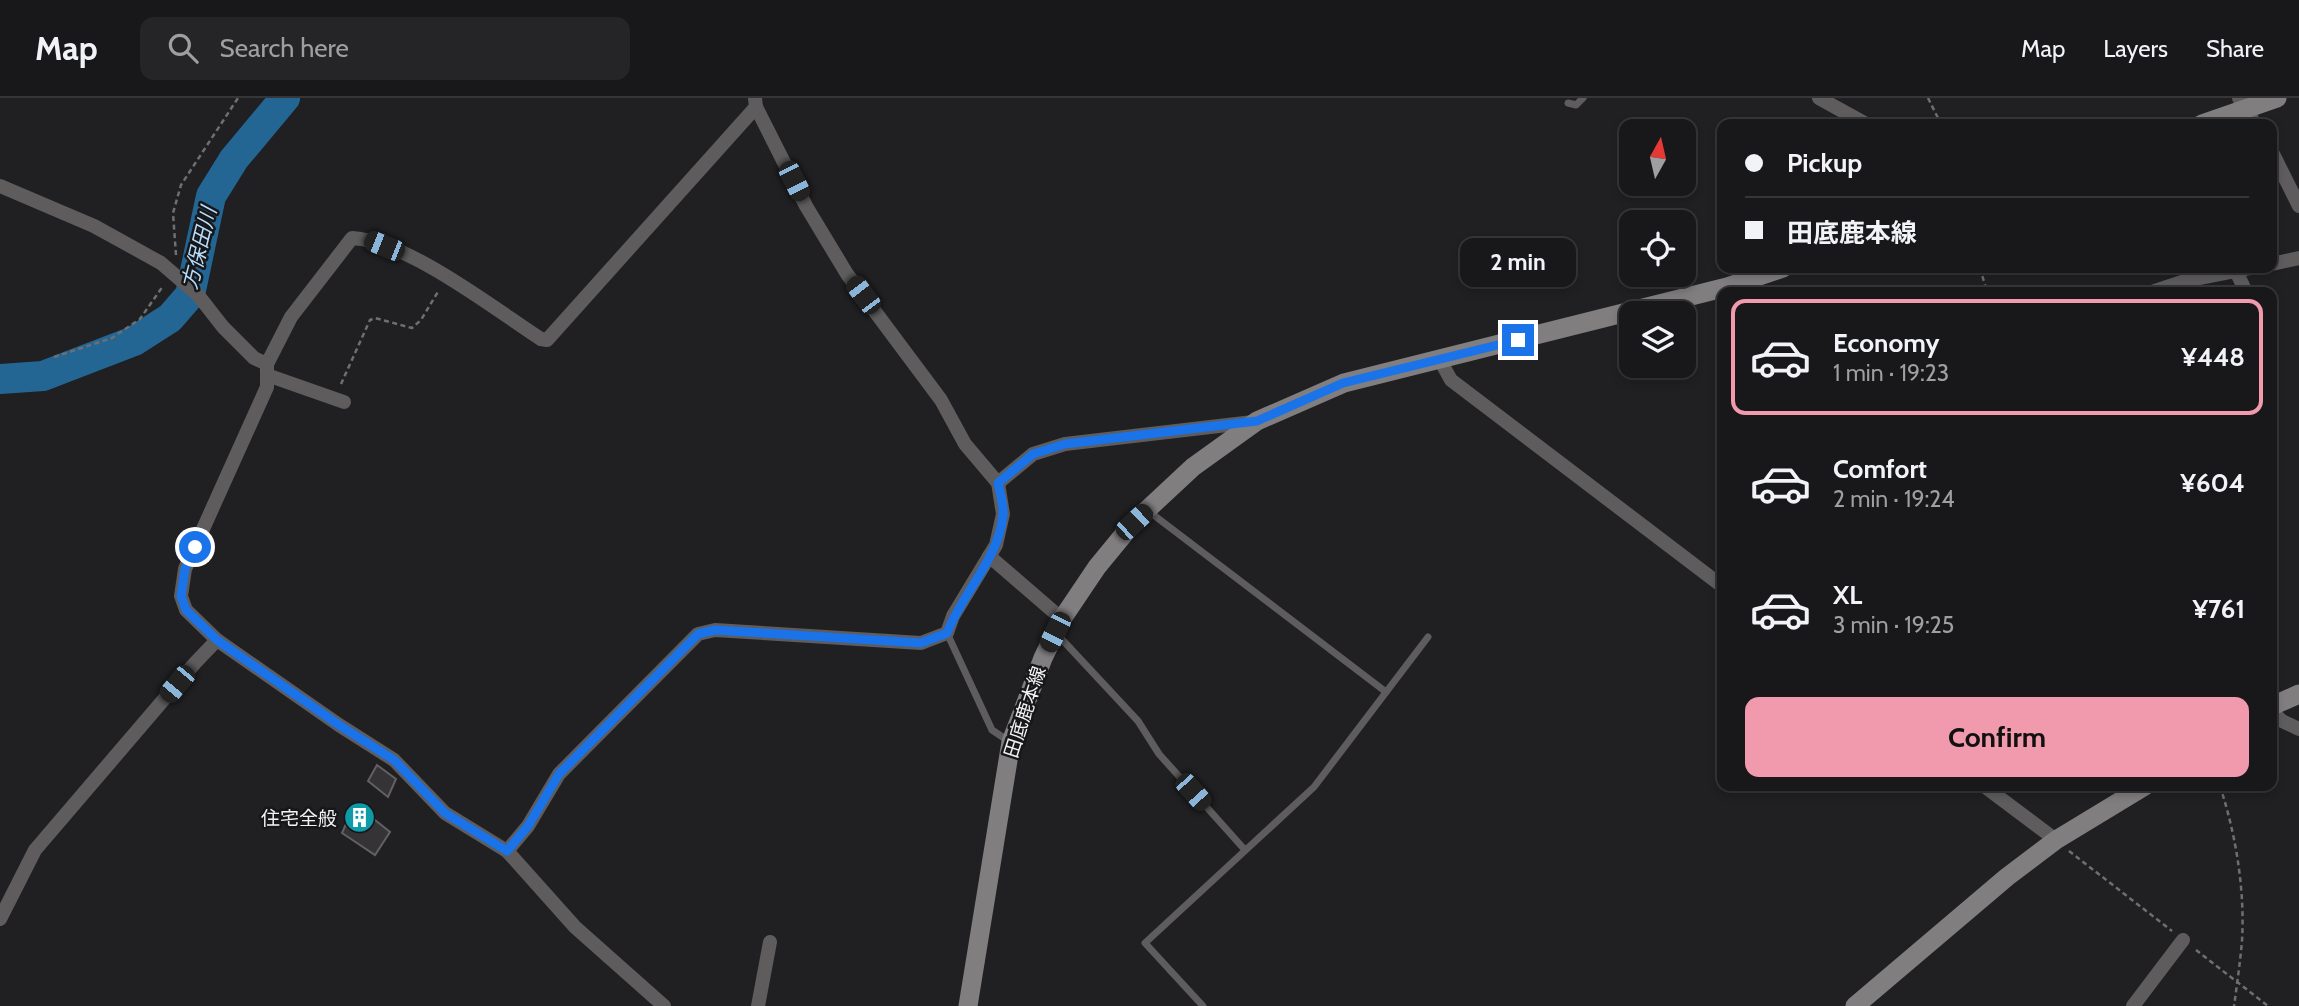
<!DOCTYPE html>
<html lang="en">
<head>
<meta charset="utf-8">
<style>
  body { margin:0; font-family:Cabin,"Noto Sans JP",sans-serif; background:#252426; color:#f1f3f6; height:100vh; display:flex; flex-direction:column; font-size:26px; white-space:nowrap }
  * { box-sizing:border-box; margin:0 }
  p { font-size:23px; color:#9f9fa2 }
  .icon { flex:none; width:38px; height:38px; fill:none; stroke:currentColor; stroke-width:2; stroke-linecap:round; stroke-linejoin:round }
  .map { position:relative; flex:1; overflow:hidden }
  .panel { position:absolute; left:1717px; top:189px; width:560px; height:504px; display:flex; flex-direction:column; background:#181719; border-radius:14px; box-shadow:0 4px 10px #0003,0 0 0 2px #363638 }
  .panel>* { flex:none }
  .guide { position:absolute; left:1717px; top:21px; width:560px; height:154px; border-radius:14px; box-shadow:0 4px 10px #0003,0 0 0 2px #363638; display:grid; align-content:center; height:154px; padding:0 28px; background:#181719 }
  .needle { width:46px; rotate:8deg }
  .buttons { position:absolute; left:1619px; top:21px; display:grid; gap:14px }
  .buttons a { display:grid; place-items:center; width:77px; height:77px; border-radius:14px; background:#181719; box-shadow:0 4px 10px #0003,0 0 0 2px #363638; font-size:35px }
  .end { position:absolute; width:32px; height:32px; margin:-16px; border:9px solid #1a73e8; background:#fff; box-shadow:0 0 0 4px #fff }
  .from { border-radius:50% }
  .bubble { position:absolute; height:49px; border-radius:14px; background:#181719; box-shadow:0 4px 10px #0003,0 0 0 2px #363638; font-size:23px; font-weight:800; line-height:49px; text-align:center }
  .car { position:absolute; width:21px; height:42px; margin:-21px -10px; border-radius:9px; box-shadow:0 0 5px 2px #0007; background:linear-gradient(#222 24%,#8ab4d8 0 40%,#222 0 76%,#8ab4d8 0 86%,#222 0) }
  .guide b { display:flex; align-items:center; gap:24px; height:66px; font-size:26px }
  .guide b+b { border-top:2px solid #363638 }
  .guide i { width:18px; height:18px; background:#f1f3f6 }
  ul { padding:12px 0 0; list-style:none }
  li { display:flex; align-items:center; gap:21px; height:116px; margin:0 14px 10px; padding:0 14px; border:4px solid transparent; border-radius:14px }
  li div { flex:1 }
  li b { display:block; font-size:26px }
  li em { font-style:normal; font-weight:800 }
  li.on { border-color:#f29aad }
  li>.icon { width:63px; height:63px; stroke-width:1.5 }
  .cta { display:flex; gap:14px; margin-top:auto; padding:14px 28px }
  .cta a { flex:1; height:80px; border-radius:14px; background:#f29aad; color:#111; font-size:28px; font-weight:800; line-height:80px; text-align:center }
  header { display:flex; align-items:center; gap:42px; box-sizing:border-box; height:98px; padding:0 35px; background:#181719; border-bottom:2px solid #363638 }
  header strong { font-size:33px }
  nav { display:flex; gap:38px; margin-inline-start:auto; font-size:24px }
  .search { width:490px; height:63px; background:#252426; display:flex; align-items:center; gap:18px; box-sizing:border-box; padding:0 24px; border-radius:14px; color:#9f9fa2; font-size:26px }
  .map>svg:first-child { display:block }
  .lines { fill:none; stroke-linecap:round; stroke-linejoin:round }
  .river { stroke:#246693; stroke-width:30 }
  .building { fill:#353335; stroke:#626063; stroke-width:2 }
  .path { stroke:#6f6e70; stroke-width:2.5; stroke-dasharray:5 3.5; stroke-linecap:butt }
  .lane { stroke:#5e5c5c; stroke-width:7 }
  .street { stroke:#5e5c5c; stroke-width:14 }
  .secondary { stroke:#817e7f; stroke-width:19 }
  .route { stroke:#1a73e8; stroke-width:9 }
  .labels { text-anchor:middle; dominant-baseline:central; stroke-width:5; stroke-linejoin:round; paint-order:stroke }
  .street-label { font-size:19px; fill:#f3f2f4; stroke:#171618 }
  .poi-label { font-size:19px; fill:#f3f2f4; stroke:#171618; text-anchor:end }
  .water-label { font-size:21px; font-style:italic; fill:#b5ddfd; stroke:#171618 }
</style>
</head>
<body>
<header>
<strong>Map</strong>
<div class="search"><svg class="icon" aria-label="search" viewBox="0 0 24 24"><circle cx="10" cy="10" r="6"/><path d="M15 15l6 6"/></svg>Search here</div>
<nav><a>Map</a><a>Layers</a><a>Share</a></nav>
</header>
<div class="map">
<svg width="2299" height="908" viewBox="0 0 2299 908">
  <rect width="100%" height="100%" fill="#201f21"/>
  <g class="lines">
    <polyline class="river" points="0,281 43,278 134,243 170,220 190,197 211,98 234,61 285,0"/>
  </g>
  <g class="building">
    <polygon points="377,667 396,681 388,699 368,683"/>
    <polygon points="355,706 390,734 375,757 342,735"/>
  </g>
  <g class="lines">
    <g class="path">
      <polyline points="1928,0 1941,26"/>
      <polyline points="176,157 173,115 181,87 238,0"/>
      <polyline points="1980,170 1987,194"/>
      <polyline points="54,259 112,240 140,221 163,188"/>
      <polyline points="341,286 370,222 375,220 412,230 421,222 439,192"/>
      <path d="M2220 688C2236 737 2245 792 2242 843 2240 865 2237 887 2234 908"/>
      <polyline points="2069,753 2172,833"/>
      <polyline points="2196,852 2268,908"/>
    </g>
    <g class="lane">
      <polyline points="1568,5 1576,7 1583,0"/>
      <polyline points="1147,412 1386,594"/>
      <polyline points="947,535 992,632 1010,644"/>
      <polyline points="1056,535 1138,623 1159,656 1245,752"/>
      <polyline points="1203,908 1145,845 1314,689 1428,539"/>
    </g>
    <g class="street">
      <polyline points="1819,0 1866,26"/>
      <polyline points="2239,0 2255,26"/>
      <polyline points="2272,54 2299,108"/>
      <polyline points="0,88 94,128 161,165 198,197 223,229 254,260 267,266"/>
      <polyline points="2272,166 2299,160"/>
      <polyline points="2236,173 2246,194"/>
      <polyline points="2152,194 2185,183 2251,170"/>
      <polyline points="1440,262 1451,282 1722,488"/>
      <polyline points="267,277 344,304"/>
      <polyline points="998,385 1033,356 1065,346 1253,324"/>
      <polyline points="989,458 1062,521"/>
      <polyline points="2272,614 2282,623 2299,631"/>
      <polyline points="1984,688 2056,742"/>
      <polyline points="507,753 528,728 559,676 698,536 715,532 921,545 947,535 953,518 996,447 1003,416 998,385 965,346 941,302 847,176 806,108 756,9 755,0"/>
      <polyline points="0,821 35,752 195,565 217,542"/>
      <path d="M664 908 575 829 507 753 445 715 394 662 339 627 217 542 186 512 181 498 185 471 267 289V266L291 219 352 140C408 143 493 210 541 241L547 242 756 9"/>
      <polyline points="758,908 770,844"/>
      <polyline points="2133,908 2183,842"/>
    </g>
    <g class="secondary">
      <polyline points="2202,26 2277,0"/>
      <polyline points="2272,608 2299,596"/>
      <polyline points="968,908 1011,644 1043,560 1062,521 1097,469 1134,424 1193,369 1257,323 1344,285 1727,189 1783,170"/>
      <polyline points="1855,908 2007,779 2056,742 2145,688"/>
    </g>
  </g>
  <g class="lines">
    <path class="route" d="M195 449 185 471 181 498 186 512 217 542 339 627 394 662 445 715 507 753 528 728 559 676 698 536 715 532 921 545 947 535C962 495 999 461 1003 417 1004 407 1000 395 998 385L1033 356 1065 346 1257 323 1343 285 1518 242"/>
  </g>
  <defs>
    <symbol id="building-disc" viewBox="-11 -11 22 22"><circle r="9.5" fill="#0f9aa8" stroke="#171618"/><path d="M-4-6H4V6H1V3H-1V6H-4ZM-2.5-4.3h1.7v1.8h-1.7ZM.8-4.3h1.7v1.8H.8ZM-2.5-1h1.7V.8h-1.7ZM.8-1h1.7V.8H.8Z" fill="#fff"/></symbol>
  </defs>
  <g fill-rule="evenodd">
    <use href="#building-disc" x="342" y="702" width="35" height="35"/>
  </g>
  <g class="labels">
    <g class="street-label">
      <text transform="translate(1025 614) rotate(-72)">田底鹿本線</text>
    </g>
    <g class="poi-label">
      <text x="337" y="720">住宅全般</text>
    </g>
    <g class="water-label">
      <text transform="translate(199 150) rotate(-76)">方保田川</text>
    </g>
  </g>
</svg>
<div class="buttons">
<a><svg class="needle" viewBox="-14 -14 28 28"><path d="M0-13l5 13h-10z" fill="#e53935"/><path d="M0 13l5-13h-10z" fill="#9f9fa2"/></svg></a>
<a><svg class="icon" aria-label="locate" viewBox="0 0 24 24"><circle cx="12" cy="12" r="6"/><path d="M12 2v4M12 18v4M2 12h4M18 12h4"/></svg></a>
<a><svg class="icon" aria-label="layers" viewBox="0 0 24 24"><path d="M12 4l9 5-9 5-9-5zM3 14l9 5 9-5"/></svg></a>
</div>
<i class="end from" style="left:195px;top:449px"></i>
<i class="end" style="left:1518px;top:242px"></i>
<div class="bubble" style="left:1460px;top:140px;width:116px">2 min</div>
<i class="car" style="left:794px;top:83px;rotate:153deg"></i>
<i class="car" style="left:384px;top:148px;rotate:292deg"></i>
<i class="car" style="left:863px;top:197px;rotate:323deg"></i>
<i class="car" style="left:1134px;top:424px;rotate:47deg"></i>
<i class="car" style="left:1055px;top:534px;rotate:206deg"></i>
<i class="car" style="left:177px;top:586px;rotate:220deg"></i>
<i class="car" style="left:1193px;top:694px;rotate:138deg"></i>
<div class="guide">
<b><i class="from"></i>Pickup</b>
<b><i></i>田底鹿本線</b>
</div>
<section class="panel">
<ul>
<li class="on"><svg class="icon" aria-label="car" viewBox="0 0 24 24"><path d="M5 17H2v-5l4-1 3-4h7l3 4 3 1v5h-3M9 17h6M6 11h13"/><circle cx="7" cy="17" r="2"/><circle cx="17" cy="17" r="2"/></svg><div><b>Economy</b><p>1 min · 19:23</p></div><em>¥448</em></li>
<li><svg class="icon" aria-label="car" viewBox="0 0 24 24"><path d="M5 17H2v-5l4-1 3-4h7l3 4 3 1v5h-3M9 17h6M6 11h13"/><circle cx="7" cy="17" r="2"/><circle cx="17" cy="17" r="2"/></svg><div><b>Comfort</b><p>2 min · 19:24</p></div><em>¥604</em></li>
<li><svg class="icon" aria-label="car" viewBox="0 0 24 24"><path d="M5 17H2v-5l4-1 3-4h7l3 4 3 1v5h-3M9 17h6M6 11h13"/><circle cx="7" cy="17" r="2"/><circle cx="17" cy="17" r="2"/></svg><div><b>XL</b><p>3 min · 19:25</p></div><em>¥761</em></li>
</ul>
<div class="cta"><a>Confirm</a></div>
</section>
</div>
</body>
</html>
